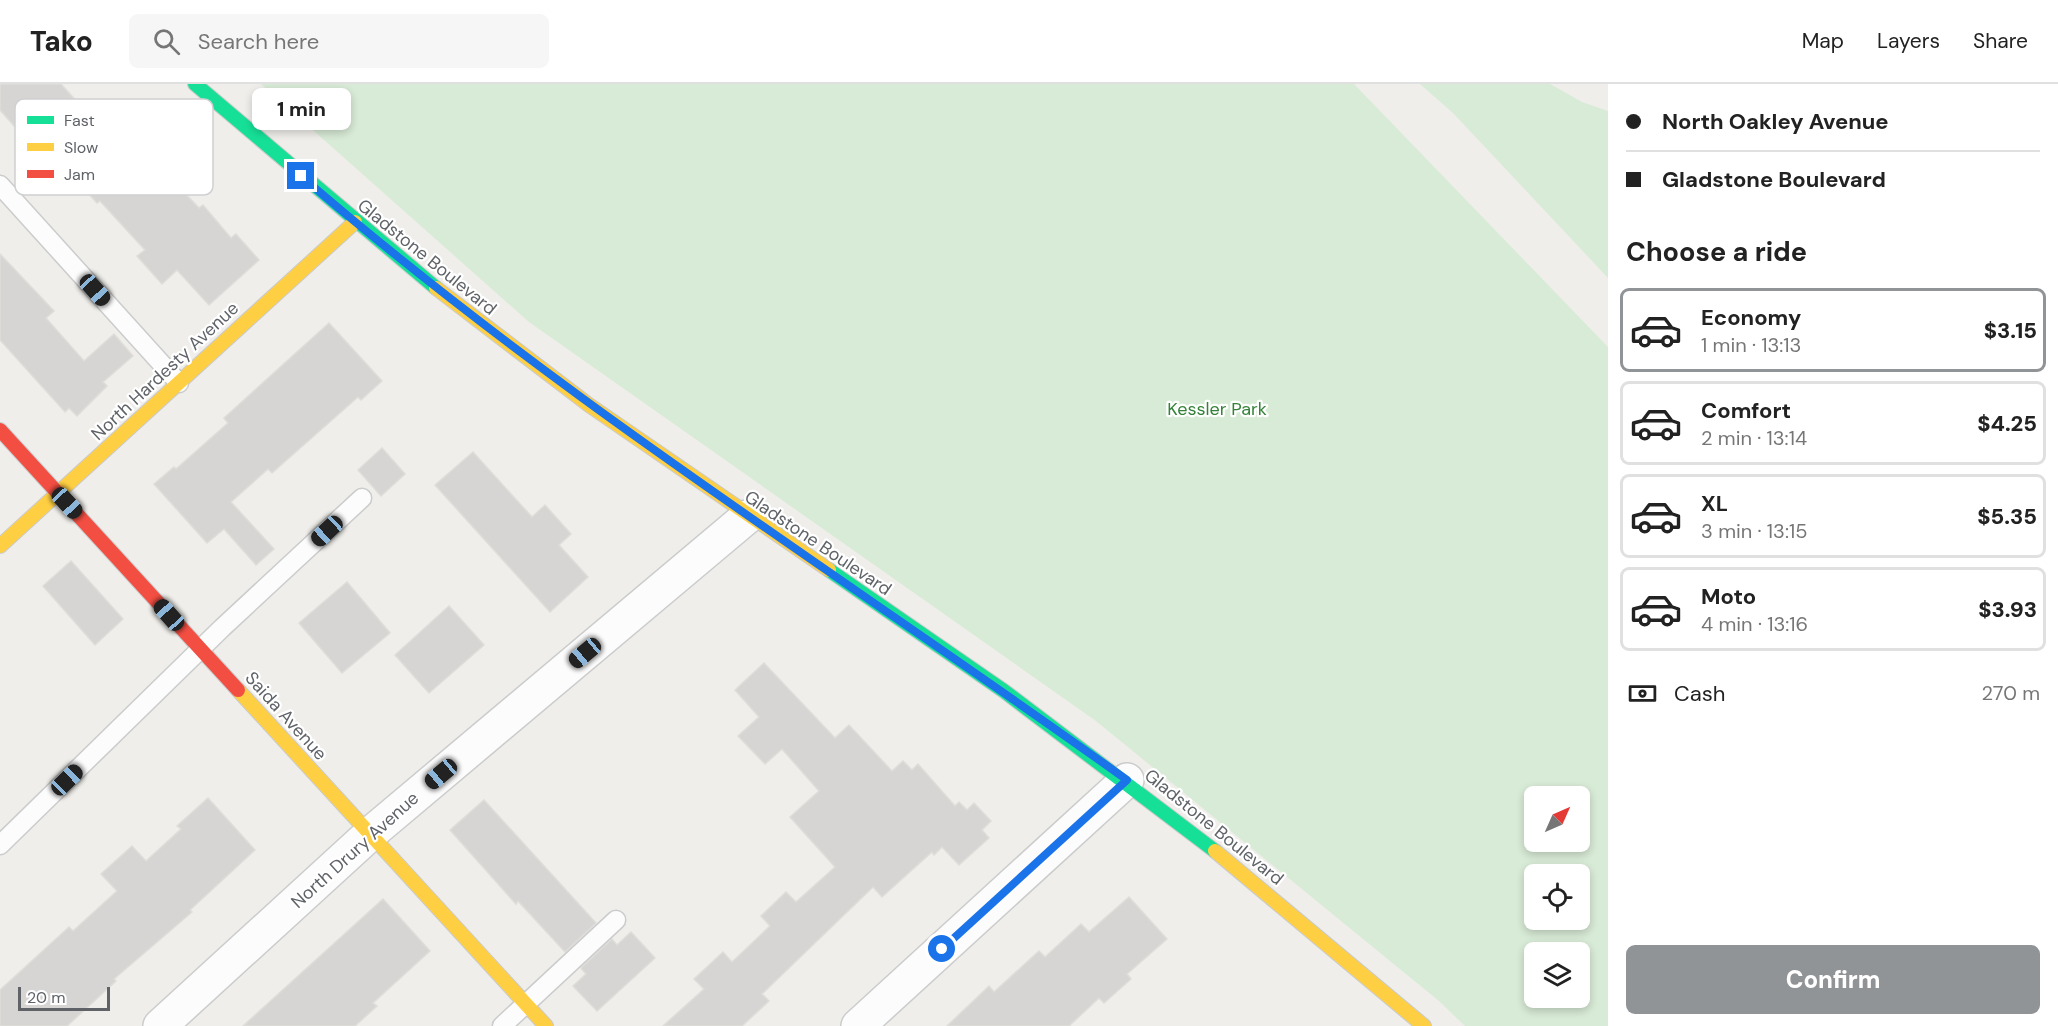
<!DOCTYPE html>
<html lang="en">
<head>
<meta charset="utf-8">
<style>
  body { margin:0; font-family:"DM Sans",sans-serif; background:#f6f6f6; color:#222; height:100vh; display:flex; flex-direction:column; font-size:22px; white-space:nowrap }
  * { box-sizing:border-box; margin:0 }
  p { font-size:20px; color:#767676 }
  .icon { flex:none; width:33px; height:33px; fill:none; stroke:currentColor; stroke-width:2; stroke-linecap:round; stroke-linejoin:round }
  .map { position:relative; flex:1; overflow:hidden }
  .panel { display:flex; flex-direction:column; background:#fff; width:450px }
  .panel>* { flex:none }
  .guide { display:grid; align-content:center; height:132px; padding:0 18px; background:#fff }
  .needle { width:39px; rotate:45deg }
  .buttons { position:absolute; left:1524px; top:702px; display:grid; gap:12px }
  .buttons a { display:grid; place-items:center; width:66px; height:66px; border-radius:9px; background:#fff; box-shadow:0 3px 9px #0003; font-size:30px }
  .scale { position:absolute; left:18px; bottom:15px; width:92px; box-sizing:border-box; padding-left:6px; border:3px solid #5f6368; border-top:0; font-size:16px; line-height:21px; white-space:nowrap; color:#5f6368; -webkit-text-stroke:4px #fff; paint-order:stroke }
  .end { position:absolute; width:27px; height:27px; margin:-14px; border:8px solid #1a73e8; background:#fff; box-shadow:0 0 0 3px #fff }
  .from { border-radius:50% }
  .bubble { position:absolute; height:42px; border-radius:9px; background:#fff; box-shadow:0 3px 9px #0003; font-size:20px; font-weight:800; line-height:42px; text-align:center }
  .car { position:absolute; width:18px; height:36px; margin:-18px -9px; border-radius:8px; box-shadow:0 0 4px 2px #0007; background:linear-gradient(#222 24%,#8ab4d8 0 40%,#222 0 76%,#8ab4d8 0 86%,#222 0) }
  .guide b { display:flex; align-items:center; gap:21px; height:57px; font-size:22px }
  .guide b+b { border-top:2px solid #e0e0e0 }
  .guide i { width:15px; height:15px; background:#222 }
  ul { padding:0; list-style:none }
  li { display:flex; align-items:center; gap:18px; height:84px; margin:0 12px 9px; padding:0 6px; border:3px solid #e0e0e0; border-radius:9px }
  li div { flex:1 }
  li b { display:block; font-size:22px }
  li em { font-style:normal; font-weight:800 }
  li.current { border-color:#919496 }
  li>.icon { width:54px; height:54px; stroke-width:1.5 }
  h2 { padding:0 18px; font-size:27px; line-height:72px }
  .pay { display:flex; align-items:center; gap:15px; height:66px; padding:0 18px; font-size:22px }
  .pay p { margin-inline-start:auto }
  .button { display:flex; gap:12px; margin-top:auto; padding:12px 18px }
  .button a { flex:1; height:69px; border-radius:9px; background:#919496; color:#fff; font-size:24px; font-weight:800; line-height:69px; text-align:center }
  header { display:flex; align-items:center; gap:36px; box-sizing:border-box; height:84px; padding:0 30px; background:#fff; border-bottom:2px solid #e0e0e0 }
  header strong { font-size:28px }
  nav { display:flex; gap:33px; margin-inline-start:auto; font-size:21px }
  .search { width:420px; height:54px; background:#f6f6f6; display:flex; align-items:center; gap:15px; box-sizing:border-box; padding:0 21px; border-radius:9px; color:#767676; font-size:22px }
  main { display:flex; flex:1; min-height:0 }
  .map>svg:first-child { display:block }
  .green { fill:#d8ebd6; fill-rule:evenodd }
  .building { fill:#d6d5d3; stroke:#deddd9; stroke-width:1.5 }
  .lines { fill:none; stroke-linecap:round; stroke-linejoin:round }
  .lane-casing { stroke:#cbcccc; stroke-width:21 }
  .street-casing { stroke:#cbcccc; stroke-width:36 }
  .fast-casing { stroke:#cacacb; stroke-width:16 }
  .slow-casing { stroke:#cacacb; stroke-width:16 }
  .jam-casing { stroke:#cacacb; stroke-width:16 }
  .lane { stroke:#fdfcfc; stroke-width:18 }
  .street { stroke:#fdfcfc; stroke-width:33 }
  .fast { stroke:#16e098; stroke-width:14 }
  .slow { stroke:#ffcf43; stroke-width:14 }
  .jam { stroke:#f24e42; stroke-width:14 }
  .route { stroke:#1a73e8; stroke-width:8 }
  .labels { text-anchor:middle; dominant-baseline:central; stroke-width:4.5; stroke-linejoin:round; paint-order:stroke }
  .street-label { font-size:18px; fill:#5f6368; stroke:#fff }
  .park-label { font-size:18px; fill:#348238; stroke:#fff }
  .key { fill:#fff; stroke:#cfd0d2; stroke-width:1.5 }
  .key-label { font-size:16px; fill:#5f6368 }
</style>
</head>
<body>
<header>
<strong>Tako</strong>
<div class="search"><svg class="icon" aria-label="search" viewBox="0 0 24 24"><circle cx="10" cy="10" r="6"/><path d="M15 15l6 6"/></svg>Search here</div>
<nav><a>Map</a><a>Layers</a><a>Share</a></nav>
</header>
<main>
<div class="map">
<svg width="1608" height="942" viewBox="0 0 1608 942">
  <rect width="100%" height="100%" fill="#efeeea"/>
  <g class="green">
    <path d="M261 0H1354L1608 263V942H1465L1439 917 1096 637 529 238ZM1580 712V758H1534V712ZM1580 790V836H1534V790ZM1580 868V914H1534V868Z"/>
    <polygon points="1420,0 1550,0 1582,18 1608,27 1608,194 1453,29"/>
  </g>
  <g class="building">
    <polygon points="0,0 61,0 90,32 94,28 128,67 133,61 162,94 167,90 199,124 203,121 231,154 236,150 259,176 209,221 177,186 162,200 137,172 145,166 100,117 97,119 70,89 68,91 37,57 31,61 0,26"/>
    <polygon points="0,170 54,227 46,234 84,277 114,250 133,272 103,298 107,302 77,332 69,324 65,328 0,256"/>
    <polygon points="329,239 382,297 361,316 358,313 272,389 268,385 231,418 274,465 256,481 224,445 207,459 154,400 174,383 176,385 228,339 224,334"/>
    <polygon points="382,364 405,390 381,412 358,386"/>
    <polygon points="473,368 532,433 545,421 571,450 559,461 588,493 550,528 435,401"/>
    <polygon points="71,477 123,535 95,561 43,502"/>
    <polygon points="347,498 390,549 342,589 299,539"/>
    <polygon points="449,522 484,561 429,609 395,571"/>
    <polygon points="764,579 835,654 849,641 892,687 903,677 912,686 918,680 955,722 959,718 967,726 974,719 991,737 982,746 989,754 959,781 942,763 934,771 932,768 882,813 873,803 762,910 769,917 742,942 663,942 704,905 694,895 723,868 732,878 770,842 761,832 786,808 796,818 835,783 790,733 819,707 782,665 765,680 738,652 759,633 735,606"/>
    <polygon points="208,714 255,766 190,826 192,828 114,895 116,897 67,942 0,942 0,906 69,843 73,847 117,807 101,790 132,762 146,777 181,745 177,742"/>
    <polygon points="484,716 596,839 565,868 518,817 516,820 450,746"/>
    <polygon points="1129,813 1167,855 1127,890 1131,895 1104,919 1099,914 1069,942 947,942 989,902 994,908 1039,867 1045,873 1081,840 1089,848"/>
    <polygon points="383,815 430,867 373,919 377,922 355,942 243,942"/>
    <polygon points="631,848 655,874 597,927 573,902 586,890 581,884 612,855 617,861"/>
  </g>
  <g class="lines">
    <defs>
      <g id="lane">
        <polyline points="0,101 179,299"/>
        <polyline points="0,761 222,544 362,414"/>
        <polyline points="502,942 616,836"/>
      </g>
      <g id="street">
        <polyline points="160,942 370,750 747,433"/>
        <polyline points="858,942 1127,696"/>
      </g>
      <g id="fast">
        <polyline points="195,0 436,204"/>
        <polyline points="829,486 1004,607 1215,767"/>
      </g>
      <g id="slow">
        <polyline points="436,204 589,321 829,486"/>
        <polyline points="0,462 355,138"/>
        <polyline points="238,606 546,942"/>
        <polyline points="1215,767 1424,942"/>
      </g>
      <polyline id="jam" points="0,346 238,606"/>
    </defs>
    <use href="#lane" class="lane-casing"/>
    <use href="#street" class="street-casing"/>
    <use href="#fast" class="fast-casing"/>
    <use href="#slow" class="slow-casing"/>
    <use href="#jam" class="jam-casing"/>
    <use href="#lane" class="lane"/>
    <use href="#street" class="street"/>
    <use href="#fast" class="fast"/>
    <use href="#slow" class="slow"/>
    <use href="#jam" class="jam"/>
  </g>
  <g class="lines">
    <path class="route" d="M301 92C561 317 849 496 1127 696L942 865"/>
  </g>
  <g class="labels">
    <g class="street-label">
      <text transform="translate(427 173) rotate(39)">Gladstone Boulevard</text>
      <text transform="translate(165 287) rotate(-43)">North Hardesty Avenue</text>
      <text transform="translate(818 459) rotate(34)">Gladstone Boulevard</text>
      <text transform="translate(286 632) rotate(48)">Saida Avenue</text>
      <text transform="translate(1214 743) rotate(39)">Gladstone Boulevard</text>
      <text transform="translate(355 766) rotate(-42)">North Drury Avenue</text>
    </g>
    <g class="park-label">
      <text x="1217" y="325">Kessler Park</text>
    </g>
  </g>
  <rect x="15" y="15" width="198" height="96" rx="9" class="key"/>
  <rect x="27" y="32" width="27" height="8" fill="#16e098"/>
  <rect x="27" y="59" width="27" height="8" fill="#ffcf43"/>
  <rect x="27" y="86" width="27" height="8" fill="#f24e42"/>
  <g class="key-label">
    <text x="64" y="42">Fast</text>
    <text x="64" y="69">Slow</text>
    <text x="64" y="96">Jam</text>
  </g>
</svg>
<div class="buttons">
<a><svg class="needle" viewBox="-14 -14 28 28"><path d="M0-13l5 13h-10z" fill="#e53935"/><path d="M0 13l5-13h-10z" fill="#767676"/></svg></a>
<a><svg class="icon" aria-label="locate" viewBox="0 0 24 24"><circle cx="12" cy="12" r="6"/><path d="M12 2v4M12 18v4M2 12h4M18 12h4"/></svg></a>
<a><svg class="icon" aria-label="layers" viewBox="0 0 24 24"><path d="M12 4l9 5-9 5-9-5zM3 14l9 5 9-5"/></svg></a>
</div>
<div class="scale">20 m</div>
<i class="end from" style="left:942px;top:865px"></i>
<i class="end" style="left:301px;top:92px"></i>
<div class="bubble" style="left:252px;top:4px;width:99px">1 min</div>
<i class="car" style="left:95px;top:206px;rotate:138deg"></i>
<i class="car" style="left:67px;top:419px;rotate:137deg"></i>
<i class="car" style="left:327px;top:447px;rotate:227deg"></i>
<i class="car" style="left:169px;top:531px;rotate:318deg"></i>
<i class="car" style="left:585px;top:569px;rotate:230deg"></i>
<i class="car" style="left:441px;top:690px;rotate:230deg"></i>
<i class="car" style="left:67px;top:696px;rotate:46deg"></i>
</div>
<section class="panel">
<div class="guide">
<b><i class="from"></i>North Oakley Avenue</b>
<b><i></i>Gladstone Boulevard</b>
</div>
<h2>Choose a ride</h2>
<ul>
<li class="current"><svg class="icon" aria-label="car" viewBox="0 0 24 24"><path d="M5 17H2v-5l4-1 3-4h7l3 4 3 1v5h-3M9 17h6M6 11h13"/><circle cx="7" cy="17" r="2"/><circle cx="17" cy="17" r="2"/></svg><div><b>Economy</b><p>1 min · 13:13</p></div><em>$3.15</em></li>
<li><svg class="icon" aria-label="car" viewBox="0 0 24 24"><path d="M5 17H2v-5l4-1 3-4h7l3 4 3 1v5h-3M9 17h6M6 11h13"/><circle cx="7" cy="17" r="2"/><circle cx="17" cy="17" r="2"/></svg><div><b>Comfort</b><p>2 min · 13:14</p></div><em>$4.25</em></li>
<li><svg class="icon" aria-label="car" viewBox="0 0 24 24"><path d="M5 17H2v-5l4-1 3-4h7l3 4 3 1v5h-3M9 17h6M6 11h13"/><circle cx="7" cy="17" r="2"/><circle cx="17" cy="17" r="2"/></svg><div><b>XL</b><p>3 min · 13:15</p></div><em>$5.35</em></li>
<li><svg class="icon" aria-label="car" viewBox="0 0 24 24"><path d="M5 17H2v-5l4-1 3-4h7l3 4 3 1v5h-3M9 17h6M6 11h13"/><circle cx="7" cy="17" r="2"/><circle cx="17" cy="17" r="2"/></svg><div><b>Moto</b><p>4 min · 13:16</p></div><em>$3.93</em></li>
</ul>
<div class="pay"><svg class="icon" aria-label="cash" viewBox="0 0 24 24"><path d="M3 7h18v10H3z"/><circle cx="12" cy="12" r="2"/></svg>Cash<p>270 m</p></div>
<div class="button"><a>Confirm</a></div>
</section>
</main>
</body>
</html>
